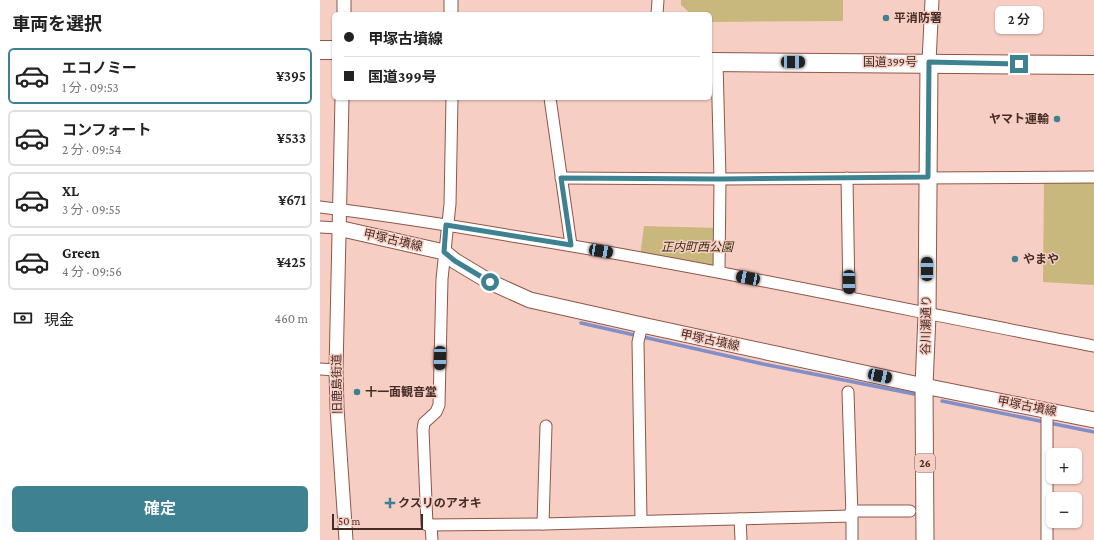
<!DOCTYPE html>
<html lang="ja">
<head>
<meta charset="utf-8">
<style>
  body { margin:0; font-family:"Crimson Pro","Noto Sans JP",serif; background:#f6f6f6; color:#222; height:100vh; display:flex; flex-direction:column; font-size:15px; white-space:nowrap }
  * { box-sizing:border-box; margin:0 }
  p { font-size:13px; color:#767676 }
  .icon { flex:none; width:22px; height:22px; fill:none; stroke:currentColor; stroke-width:2; stroke-linecap:round; stroke-linejoin:round }
  .map { position:relative; flex:1; overflow:hidden }
  .details { display:flex; flex-direction:column; background:#fff; width:320px }
  .details>* { flex:none }
  .top-card { position:absolute; left:12px; top:12px; width:380px; height:88px; border-radius:6px; box-shadow:0 1px 3px #0004; display:grid; align-content:center; height:88px; padding:0 12px; background:#fff }
  .fabs { position:absolute; left:726px; top:448px; display:grid; gap:8px }
  .fabs a { display:grid; place-items:center; width:36px; height:36px; border-radius:6px; background:#fff; box-shadow:0 1px 3px #0004; font-size:20px }
  .scale { position:absolute; left:12px; bottom:10px; width:91px; box-sizing:border-box; padding-left:4px; border:2px solid #452b25; border-top:0; font-size:11px; line-height:14px; white-space:nowrap; color:#452b25; -webkit-text-stroke:3px #f7cec4; paint-order:stroke }
  .end { position:absolute; width:18px; height:18px; margin:-9px; border:5px solid #3e8291; background:#fff; box-shadow:0 0 0 2px #fff }
  .from { border-radius:50% }
  .bubble { position:absolute; height:28px; border-radius:6px; background:#fff; box-shadow:0 1px 3px #0004; font-size:13px; font-weight:600; line-height:28px; text-align:center }
  .car { position:absolute; width:12px; height:24px; margin:-12px -6px; border-radius:5px; box-shadow:0 0 3px 1px #0007; background:linear-gradient(#222 24%,#8ab4d8 0 40%,#222 0 76%,#8ab4d8 0 86%,#222 0) }
  .top-card b { display:flex; align-items:center; gap:14px; height:38px; font-size:15px }
  .top-card b+b { border-top:1px solid #e0e0e0 }
  .top-card i { width:10px; height:10px; background:#222 }
  ul { padding:0; list-style:none }
  li { display:flex; align-items:center; gap:12px; height:56px; margin:0 8px 6px; padding:0 4px; border:2px solid #e0e0e0; border-radius:6px }
  li div { flex:1 }
  li b { display:block; font-size:15px }
  li em { font-style:normal; font-weight:600 }
  li.selected { border-color:#3e8291 }
  li>.icon { width:36px; height:36px; stroke-width:1.5 }
  h2 { padding:0 12px; font-size:18px; line-height:48px }
  .pay { display:flex; align-items:center; gap:10px; height:44px; padding:0 12px; font-size:15px }
  .pay p { margin-inline-start:auto }
  .cta { display:flex; gap:8px; margin-top:auto; padding:8px 12px }
  .cta a { flex:1; height:46px; border-radius:6px; background:#3e8291; color:#fff; font-size:16px; font-weight:600; line-height:46px; text-align:center }
  main { display:flex; flex:1; min-height:0 }
  .map>svg:first-child { display:block }
  .park { fill:#c9b87e }
  .lines { fill:none; stroke-linecap:round; stroke-linejoin:round }
  .stream { stroke:#818fc9; stroke-width:3.5 }
  .minor-casing { stroke:#905648; stroke-width:13 }
  .tertiary-casing { stroke:#905648; stroke-width:15 }
  .secondary-casing { stroke:#905648; stroke-width:17 }
  .primary-casing { stroke:#905648; stroke-width:19 }
  .trunk-casing { stroke:#905648; stroke-width:20 }
  .minor { stroke:#fff; stroke-width:11 }
  .tertiary { stroke:#fff; stroke-width:13 }
  .secondary { stroke:#fff; stroke-width:15 }
  .primary { stroke:#fff; stroke-width:17 }
  .trunk { stroke:#fff; stroke-width:18 }
  .route { stroke:#3e8291; stroke-width:5 }
  .poi-dot { fill:#3e8291; stroke:#f7cec4; stroke-width:1.5 }
  .labels { text-anchor:middle; dominant-baseline:central; stroke-width:3; stroke-linejoin:round; paint-order:stroke }
  .shield { fill:#f7cec4; stroke:#7a5c55; stroke-width:1 }
  .shield-label { font-size:11px; font-weight:bold; fill:#452b25 }
  .poi-label { font-size:12px; font-weight:bold; fill:#452b25; stroke:#f7cec4; text-anchor:start }
  .street-label { font-size:12px; fill:#452b25; stroke:#f7cec4 }
  .park-label { font-size:12px; font-style:italic; fill:#383012; stroke:#f7cec4 }
</style>
</head>
<body>
<main>
<section class="details">
<h2>車両を選択</h2>
<ul>
<li class="selected"><svg class="icon" aria-label="car" viewBox="0 0 24 24"><path d="M5 17H2v-5l4-1 3-4h7l3 4 3 1v5h-3M9 17h6M6 11h13"/><circle cx="7" cy="17" r="2"/><circle cx="17" cy="17" r="2"/></svg><div><b>エコノミー</b><p>1 分 · 09:53</p></div><em>¥395</em></li>
<li><svg class="icon" aria-label="car" viewBox="0 0 24 24"><path d="M5 17H2v-5l4-1 3-4h7l3 4 3 1v5h-3M9 17h6M6 11h13"/><circle cx="7" cy="17" r="2"/><circle cx="17" cy="17" r="2"/></svg><div><b>コンフォート</b><p>2 分 · 09:54</p></div><em>¥533</em></li>
<li><svg class="icon" aria-label="car" viewBox="0 0 24 24"><path d="M5 17H2v-5l4-1 3-4h7l3 4 3 1v5h-3M9 17h6M6 11h13"/><circle cx="7" cy="17" r="2"/><circle cx="17" cy="17" r="2"/></svg><div><b>XL</b><p>3 分 · 09:55</p></div><em>¥671</em></li>
<li><svg class="icon" aria-label="car" viewBox="0 0 24 24"><path d="M5 17H2v-5l4-1 3-4h7l3 4 3 1v5h-3M9 17h6M6 11h13"/><circle cx="7" cy="17" r="2"/><circle cx="17" cy="17" r="2"/></svg><div><b>Green</b><p>4 分 · 09:56</p></div><em>¥425</em></li>
</ul>
<div class="pay"><svg class="icon" aria-label="cash" viewBox="0 0 24 24"><path d="M3 7h18v10H3z"/><circle cx="12" cy="12" r="2"/></svg>現金<p>460 m</p></div>
<div class="cta"><a>確定</a></div>
</section>
<div class="map">
<svg width="774" height="540" viewBox="0 0 774 540">
  <rect width="100%" height="100%" fill="#f7cec4"/>
  <g class="park">
    <polygon points="361,0 523,0 523,21 390,22 390,14 371,14 361,5"/>
    <polygon points="774,178 774,285 723,282 724,179"/>
    <polygon points="324,226 398,228 398,271 320,257"/>
  </g>
  <g class="lines">
    <g class="stream">
      <polyline points="261,323 443,364 594,394"/>
      <polyline points="622,401 774,432"/>
    </g>
    <defs>
      <g id="minor">
        <polyline points="337,14 338,0"/>
        <polyline points="397,62 400,179 399,272"/>
        <polyline points="132,98 130,204 122,279 119,405 116,412 104,423 103,430 107,525 223,524 532,516 532,540"/>
        <polyline points="230,98 251,245"/>
        <polyline points="241,178 400,179 774,177"/>
        <polyline points="527,178 529,297"/>
        <path d="M0 207C64 215 128 225 192 236 387 267 580 309 774 346"/>
        <polyline points="0,227 18,228"/>
        <polyline points="0,369 16,370"/>
        <polyline points="528,392 532,516"/>
        <polyline points="727,410 727,540"/>
        <polyline points="531,511 590,511"/>
        <polyline points="420,519 421,540"/>
        <polyline points="321,521 318,342 322,325"/>
        <polyline points="223,524 226,426"/>
        <polyline points="111,525 112,540"/>
      </g>
      <g id="tertiary">
        <polyline points="131,0 131,14"/>
        <polyline points="24,14 24,0"/>
        <polyline points="609,62 612,0"/>
        <polyline points="22,98 16,370 17,408 26,540"/>
      </g>
      <polyline id="secondary" points="18,228 124,252 135,261 170,282 210,300 322,325 604,386 774,420"/>
      <polyline id="primary" points="605,540 604,386 607,315 609,62"/>
      <g id="trunk">
        <polyline points="0,50 14,50"/>
        <polyline points="390,62 774,65"/>
      </g>
    </defs>
    <use href="#minor" class="minor-casing"/>
    <use href="#tertiary" class="tertiary-casing"/>
    <use href="#secondary" class="secondary-casing"/>
    <use href="#primary" class="primary-casing"/>
    <use href="#trunk" class="trunk-casing"/>
    <use href="#minor" class="minor"/>
    <use href="#tertiary" class="tertiary"/>
    <use href="#secondary" class="secondary"/>
    <use href="#primary" class="primary"/>
    <use href="#trunk" class="trunk"/>
  </g>
  <g class="lines">
    <polyline class="route" points="170,282 135,261 124,252 126,225 251,245 241,178 400,179 608,177 609,62 699,64"/>
  </g>
  <g class="poi-dot">
    <circle cx="566" cy="18" r="4"/>
    <circle cx="737" cy="119" r="4"/>
    <circle cx="695" cy="259" r="4"/>
    <circle cx="37" cy="392" r="4"/>
    <path d="M68 497h4v4h4v4h-4v4h-4v-4h-4v-4h4z"/>
  </g>
  <g class="labels">
    <rect class="shield" x="595" y="454" width="20" height="18" rx="3"/>
    <g class="shield-label">
      <text x="605" y="463">26</text>
    </g>
    <g class="poi-label">
      <text x="574" y="18">平消防署</text>
      <text x="729" y="119" text-anchor="end">ヤマト運輸</text>
      <text x="703" y="259">やまや</text>
      <text x="45" y="392">十一面観音堂</text>
      <text x="78" y="503">クスリのアオキ</text>
    </g>
    <g class="street-label">
      <text x="570" y="62">国道399号</text>
      <text transform="translate(73 240) rotate(13)">甲塚古墳線</text>
      <text transform="translate(606 325) rotate(-89)">谷川瀬通り</text>
      <text transform="translate(390 340) rotate(12)">甲塚古墳線</text>
      <text transform="translate(17 384) rotate(-91)">旧鹿島街道</text>
      <text transform="translate(707 406) rotate(11)">甲塚古墳線</text>
    </g>
    <g class="park-label">
      <text x="377" y="247">正内町西公園</text>
    </g>
  </g>
</svg>
<div class="fabs">
<a>+</a>
<a>−</a>
</div>
<div class="scale">50 m</div>
<i class="end from" style="left:170px;top:282px"></i>
<i class="end" style="left:699px;top:64px"></i>
<div class="bubble" style="left:675px;top:6px;width:48px">2 分</div>
<i class="car" style="left:473px;top:62px;rotate:90deg"></i>
<i class="car" style="left:281px;top:251px;rotate:100deg"></i>
<i class="car" style="left:607px;top:269px;rotate:0deg"></i>
<i class="car" style="left:428px;top:278px;rotate:281deg"></i>
<i class="car" style="left:529px;top:282px;rotate:179deg"></i>
<i class="car" style="left:120px;top:358px;rotate:181deg"></i>
<i class="car" style="left:560px;top:376px;rotate:102deg"></i>
<div class="top-card">
<b><i class="from"></i>甲塚古墳線</b>
<b><i></i>国道399号</b>
</div>
</div>
</main>
</body>
</html>
